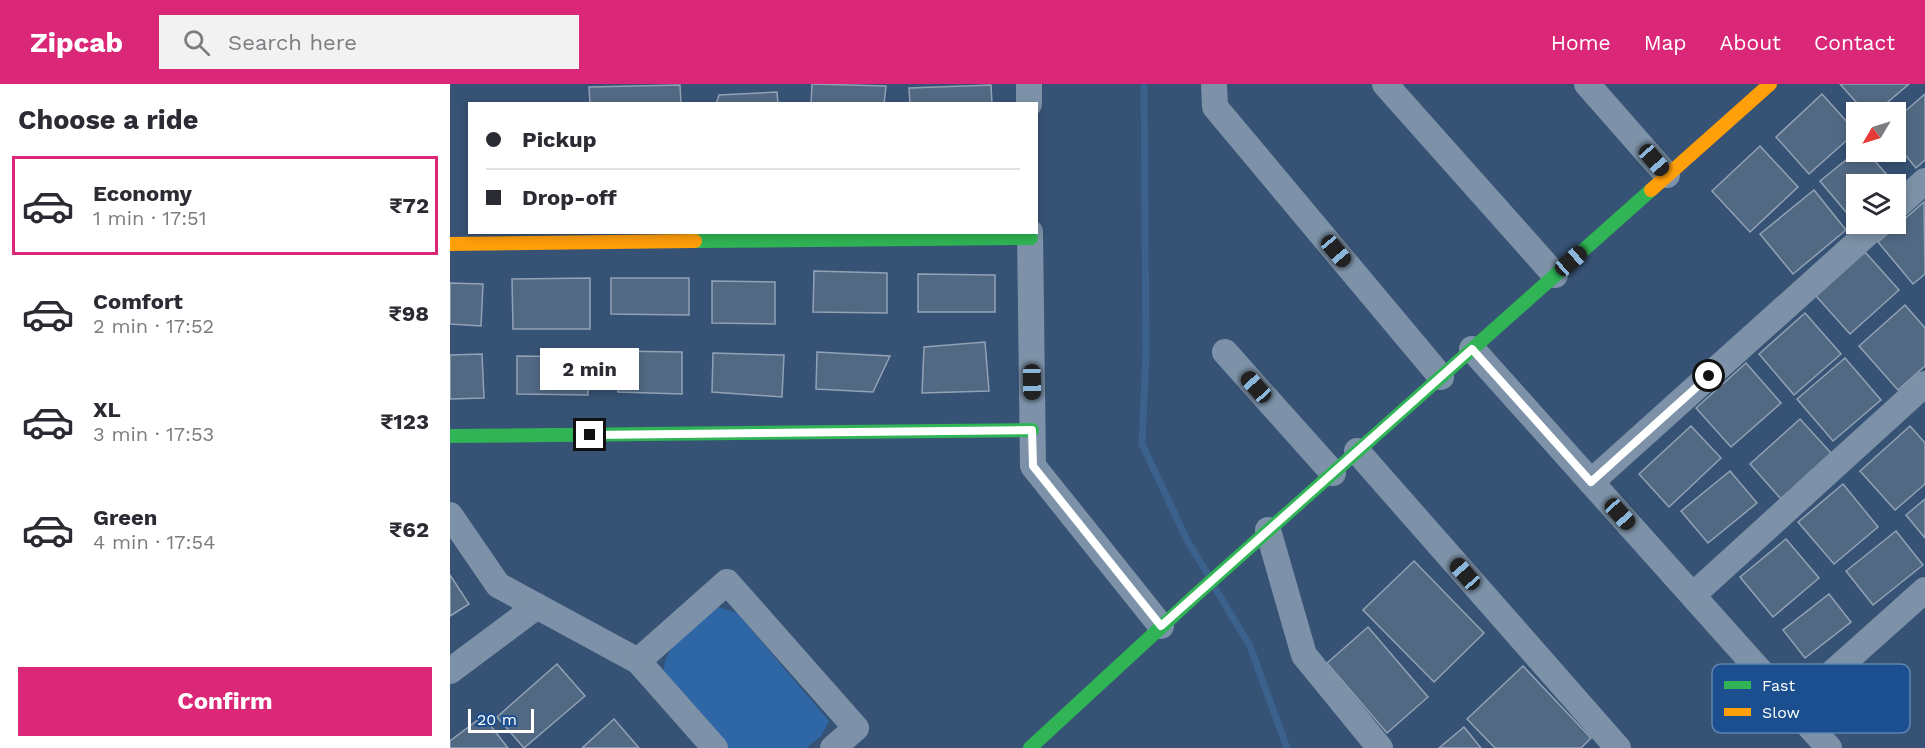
<!DOCTYPE html>
<html lang="en">
<head>
<meta charset="utf-8">
<style>
  body { margin:0; font-family:"Work Sans",sans-serif; background:#f2f2f3; color:#2b2b33; height:100vh; display:flex; flex-direction:column; font-size:22px; white-space:nowrap }
  * { box-sizing:border-box; margin:0 }
  p { font-size:20px; color:#7c7c81 }
  .icon { flex:none; width:33px; height:33px; fill:none; stroke:currentColor; stroke-width:2; stroke-linecap:round; stroke-linejoin:round }
  .map { position:relative; flex:1; overflow:hidden }
  .panel { display:flex; flex-direction:column; background:#fff; width:450px }
  .panel>* { flex:none }
  .hud { position:absolute; left:18px; top:18px; width:570px; height:132px; border-radius:0px; box-shadow:0 3px 9px #0003; display:grid; align-content:center; height:132px; padding:0 18px; background:#fff }
  .needle { width:39px; rotate:232deg }
  .fabs { position:absolute; left:1396px; top:18px; display:grid; gap:12px }
  .fabs a { display:grid; place-items:center; width:60px; height:60px; border-radius:0px; background:#fff; box-shadow:0 3px 9px #0003; font-size:30px }
  .scale { position:absolute; left:18px; bottom:15px; width:66px; box-sizing:border-box; padding-left:6px; border:3px solid #fff; border-top:0; font-size:16px; line-height:21px; white-space:nowrap; color:#fff; -webkit-text-stroke:4px #1b4f8f; paint-order:stroke }
  .end { position:absolute; width:27px; height:27px; margin:-14px; border:8px solid #fff; background:#111; box-shadow:0 0 0 3px #111 }
  .from { border-radius:50% }
  .bubble { position:absolute; height:42px; border-radius:0px; background:#fff; box-shadow:0 3px 9px #0003; font-size:20px; font-weight:700; line-height:42px; text-align:center }
  .car { position:absolute; width:18px; height:36px; margin:-18px -9px; border-radius:8px; box-shadow:0 0 4px 2px #0007; background:linear-gradient(#222 24%,#8ab4d8 0 40%,#222 0 76%,#8ab4d8 0 86%,#222 0) }
  .hud b { display:flex; align-items:center; gap:21px; height:57px; font-size:22px }
  .hud b+b { border-top:2px solid #e1e1e2 }
  .hud i { width:15px; height:15px; background:#2b2b33 }
  ul { padding:0; list-style:none }
  li { display:flex; align-items:center; gap:18px; height:99px; margin:0 12px 9px; padding:0 6px; border:3px solid transparent; border-radius:0px }
  li div { flex:1 }
  li b { display:block; font-size:22px }
  li em { font-style:normal; font-weight:700 }
  li.selected { border-color:#db2777 }
  li>.icon { width:54px; height:54px; stroke-width:1.5 }
  h2 { padding:0 18px; font-size:27px; line-height:72px }
  .button { display:flex; gap:12px; margin-top:auto; padding:12px 18px }
  .button a { flex:1; height:69px; border-radius:0px; background:#db2777; color:#fff; font-size:24px; font-weight:700; line-height:69px; text-align:center }
  header { display:flex; align-items:center; gap:36px; box-sizing:border-box; height:84px; padding:0 30px; background:#db2777; color:#fff }
  header strong { font-size:28px }
  nav { display:flex; gap:33px; margin-inline-start:auto; font-size:21px }
  .search { width:420px; height:54px; background:#f2f2f3; display:flex; align-items:center; gap:15px; box-sizing:border-box; padding:0 21px; border-radius:0px; color:#7c7c81; font-size:22px }
  main { display:flex; flex:1; min-height:0 }
  .map>svg:first-child { display:block }
  .green { fill:#2f66a5 }
  .lines { fill:none; stroke-linecap:round; stroke-linejoin:round }
  .stream { stroke:#3b618d; stroke-width:7 }
  .building { fill:#526984; stroke:#92a2b6; stroke-width:1.5 }
  .street { stroke:#7d92a8; stroke-width:26 }
  .fast { stroke:#30b455; stroke-width:14 }
  .slow { stroke:#ff9f0a; stroke-width:14 }
  .route { stroke:#fff; stroke-width:8 }
  .key { fill:#1b4f8f; stroke:#5f84b1; stroke-width:1.5 }
  .key-label { font-size:16px; fill:#fff }
</style>
</head>
<body>
<header>
<strong>Zipcab</strong>
<div class="search"><svg class="icon" aria-label="search" viewBox="0 0 24 24"><circle cx="10" cy="10" r="6"/><path d="M15 15l6 6"/></svg>Search here</div>
<nav><a>Home</a><a>Map</a><a>About</a><a>Contact</a></nav>
</header>
<main>
<section class="panel">
<h2>Choose a ride</h2>
<ul>
<li class="selected"><svg class="icon" aria-label="car" viewBox="0 0 24 24"><path d="M5 17H2v-5l4-1 3-4h7l3 4 3 1v5h-3M9 17h6M6 11h13"/><circle cx="7" cy="17" r="2"/><circle cx="17" cy="17" r="2"/></svg><div><b>Economy</b><p>1 min · 17:51</p></div><em>₹72</em></li>
<li><svg class="icon" aria-label="car" viewBox="0 0 24 24"><path d="M5 17H2v-5l4-1 3-4h7l3 4 3 1v5h-3M9 17h6M6 11h13"/><circle cx="7" cy="17" r="2"/><circle cx="17" cy="17" r="2"/></svg><div><b>Comfort</b><p>2 min · 17:52</p></div><em>₹98</em></li>
<li><svg class="icon" aria-label="car" viewBox="0 0 24 24"><path d="M5 17H2v-5l4-1 3-4h7l3 4 3 1v5h-3M9 17h6M6 11h13"/><circle cx="7" cy="17" r="2"/><circle cx="17" cy="17" r="2"/></svg><div><b>XL</b><p>3 min · 17:53</p></div><em>₹123</em></li>
<li><svg class="icon" aria-label="car" viewBox="0 0 24 24"><path d="M5 17H2v-5l4-1 3-4h7l3 4 3 1v5h-3M9 17h6M6 11h13"/><circle cx="7" cy="17" r="2"/><circle cx="17" cy="17" r="2"/></svg><div><b>Green</b><p>4 min · 17:54</p></div><em>₹62</em></li>
</ul>
<div class="button"><a>Confirm</a></div>
</section>
<div class="map">
<svg width="1475" height="664" viewBox="0 0 1475 664">
  <rect width="100%" height="100%" fill="#365274"/>
  <path class="green" d="M268 523 287 529 379 637 371 652 356 664H277L213 587C217 557 246 541 268 523Z"/>
  <g class="lines">
    <g class="stream">
      <polyline points="694,0 696,269 692,360 737,456 757,489"/>
      <polyline points="765,504 800,562 837,664"/>
    </g>
  </g>
  <g class="building">
    <polygon points="362,0 436,2 434,20 361,20"/>
    <polygon points="1390,0 1459,0 1426,28 1415,28"/>
    <polygon points="230,1 231,20 140,20 139,3"/>
    <polygon points="541,1 542,20 460,20 459,4"/>
    <polygon points="327,8 328,20 266,20 269,11"/>
    <polygon points="1372,10 1406,48 1359,90 1326,53"/>
    <polygon points="1475,10 1475,76 1466,84 1446,60 1446,35"/>
    <polygon points="1310,62 1348,103 1300,148 1262,107"/>
    <polygon points="1407,67 1417,68 1445,100 1407,100 1406,140 1370,97"/>
    <polygon points="1364,106 1396,146 1343,190 1310,150"/>
    <polygon points="1474,118 1475,190 1463,200 1428,158"/>
    <polygon points="1415,168 1449,206 1400,250 1366,212"/>
    <polygon points="364,187 437,189 437,229 363,228"/>
    <polygon points="468,190 545,191 545,228 468,228"/>
    <polygon points="140,194 140,245 63,245 62,195"/>
    <polygon points="161,194 239,194 239,231 161,230"/>
    <polygon points="262,197 325,198 325,240 262,239"/>
    <polygon points="0,199 33,200 31,242 0,240"/>
    <polygon points="1455,221 1475,244 1475,282 1448,306 1409,262"/>
    <polygon points="1355,229 1391,270 1344,311 1309,270"/>
    <polygon points="535,258 539,307 472,309 474,263"/>
    <polygon points="168,267 232,268 232,310 168,308"/>
    <polygon points="367,268 440,272 423,308 366,305"/>
    <polygon points="263,269 334,271 332,313 262,308"/>
    <polygon points="32,270 34,314 0,315 0,271"/>
    <polygon points="67,272 138,273 138,311 67,310"/>
    <polygon points="1395,274 1431,316 1383,357 1347,315"/>
    <polygon points="1296,279 1331,319 1281,363 1246,324"/>
    <polygon points="1350,335 1381,369 1331,415 1300,380"/>
    <polygon points="1241,342 1271,374 1219,423 1189,390"/>
    <polygon points="1460,342 1475,359 1475,400 1445,426 1410,387"/>
    <polygon points="1280,387 1307,419 1258,459 1231,427"/>
    <polygon points="1393,400 1428,443 1384,480 1348,438"/>
    <polygon points="1475,415 1475,454 1456,431"/>
    <polygon points="1446,447 1473,481 1423,521 1396,487"/>
    <polygon points="1336,455 1369,494 1323,533 1290,493"/>
    <polygon points="964,477 1034,549 984,598 913,526"/>
    <polygon points="0,491 19,520 0,532"/>
    <polygon points="1379,510 1401,538 1355,574 1333,546"/>
    <polygon points="918,543 978,613 937,649 877,579"/>
    <polygon points="107,580 135,612 74,664 47,633"/>
    <polygon points="1073,582 1141,654 1131,664 1045,664 1017,635"/>
    <polygon points="33,632 58,664 0,664 0,657"/>
    <polygon points="164,635 189,664 132,664"/>
    <polygon points="1014,643 1031,664 989,664"/>
  </g>
  <g class="lines">
    <g class="street">
      <polyline points="579,0 579,20"/>
      <polyline points="764,0 765,23 991,293"/>
      <polyline points="935,0 1105,191"/>
      <polyline points="1137,0 1217,91"/>
      <polyline points="1446,123 1475,97"/>
      <polyline points="580,148 583,382 711,542"/>
      <polyline points="1022,265 1379,664"/>
      <polyline points="775,268 883,389"/>
      <polyline points="907,367 1168,664"/>
      <polyline points="1141,398 1428,140"/>
      <polyline points="0,431 48,501 188,577 265,664"/>
      <polyline points="818,446 854,571 930,664"/>
      <polyline points="1243,511 1475,300"/>
      <polyline points="188,577 277,498 406,644 383,664"/>
      <polyline points="0,587 87,522"/>
      <polyline points="1343,624 1475,506"/>
    </g>
    <g class="fast">
      <polyline points="245,157 581,154"/>
      <polyline points="0,352 582,346"/>
      <polyline points="580,664 748,509 1201,106"/>
    </g>
    <g class="slow">
      <polyline points="1201,106 1320,0"/>
      <polyline points="0,160 245,157"/>
    </g>
  </g>
  <g class="lines">
    <polyline class="route" points="140,351 582,346 583,382 711,542 1022,265 1141,398 1259,292"/>
  </g>
  <rect x="1262" y="580" width="198" height="69" rx="9" class="key"/>
  <rect x="1274" y="597" width="27" height="8" fill="#30b455"/>
  <rect x="1274" y="624" width="27" height="8" fill="#ff9f0a"/>
  <g class="key-label">
    <text x="1312" y="607">Fast</text>
    <text x="1312" y="634">Slow</text>
  </g>
</svg>
<div class="fabs">
<a><svg class="needle" viewBox="-14 -14 28 28"><path d="M0-13l5 13h-10z" fill="#e53935"/><path d="M0 13l5-13h-10z" fill="#7c7c81"/></svg></a>
<a><svg class="icon" aria-label="layers" viewBox="0 0 24 24"><path d="M12 4l9 5-9 5-9-5zM3 14l9 5 9-5"/></svg></a>
</div>
<div class="scale">20 m</div>
<i class="end from" style="left:1259px;top:292px"></i>
<i class="end" style="left:140px;top:351px"></i>
<div class="bubble" style="left:90px;top:264px;width:99px">2 min</div>
<i class="car" style="left:1204px;top:76px;rotate:139deg"></i>
<i class="car" style="left:886px;top:167px;rotate:140deg"></i>
<i class="car" style="left:1121px;top:177px;rotate:49deg"></i>
<i class="car" style="left:582px;top:298px;rotate:179deg"></i>
<i class="car" style="left:806px;top:303px;rotate:318deg"></i>
<i class="car" style="left:1170px;top:430px;rotate:138deg"></i>
<i class="car" style="left:1015px;top:490px;rotate:319deg"></i>
<div class="hud">
<b><i class="from"></i>Pickup</b>
<b><i></i>Drop-off</b>
</div>
</div>
</main>
</body>
</html>
